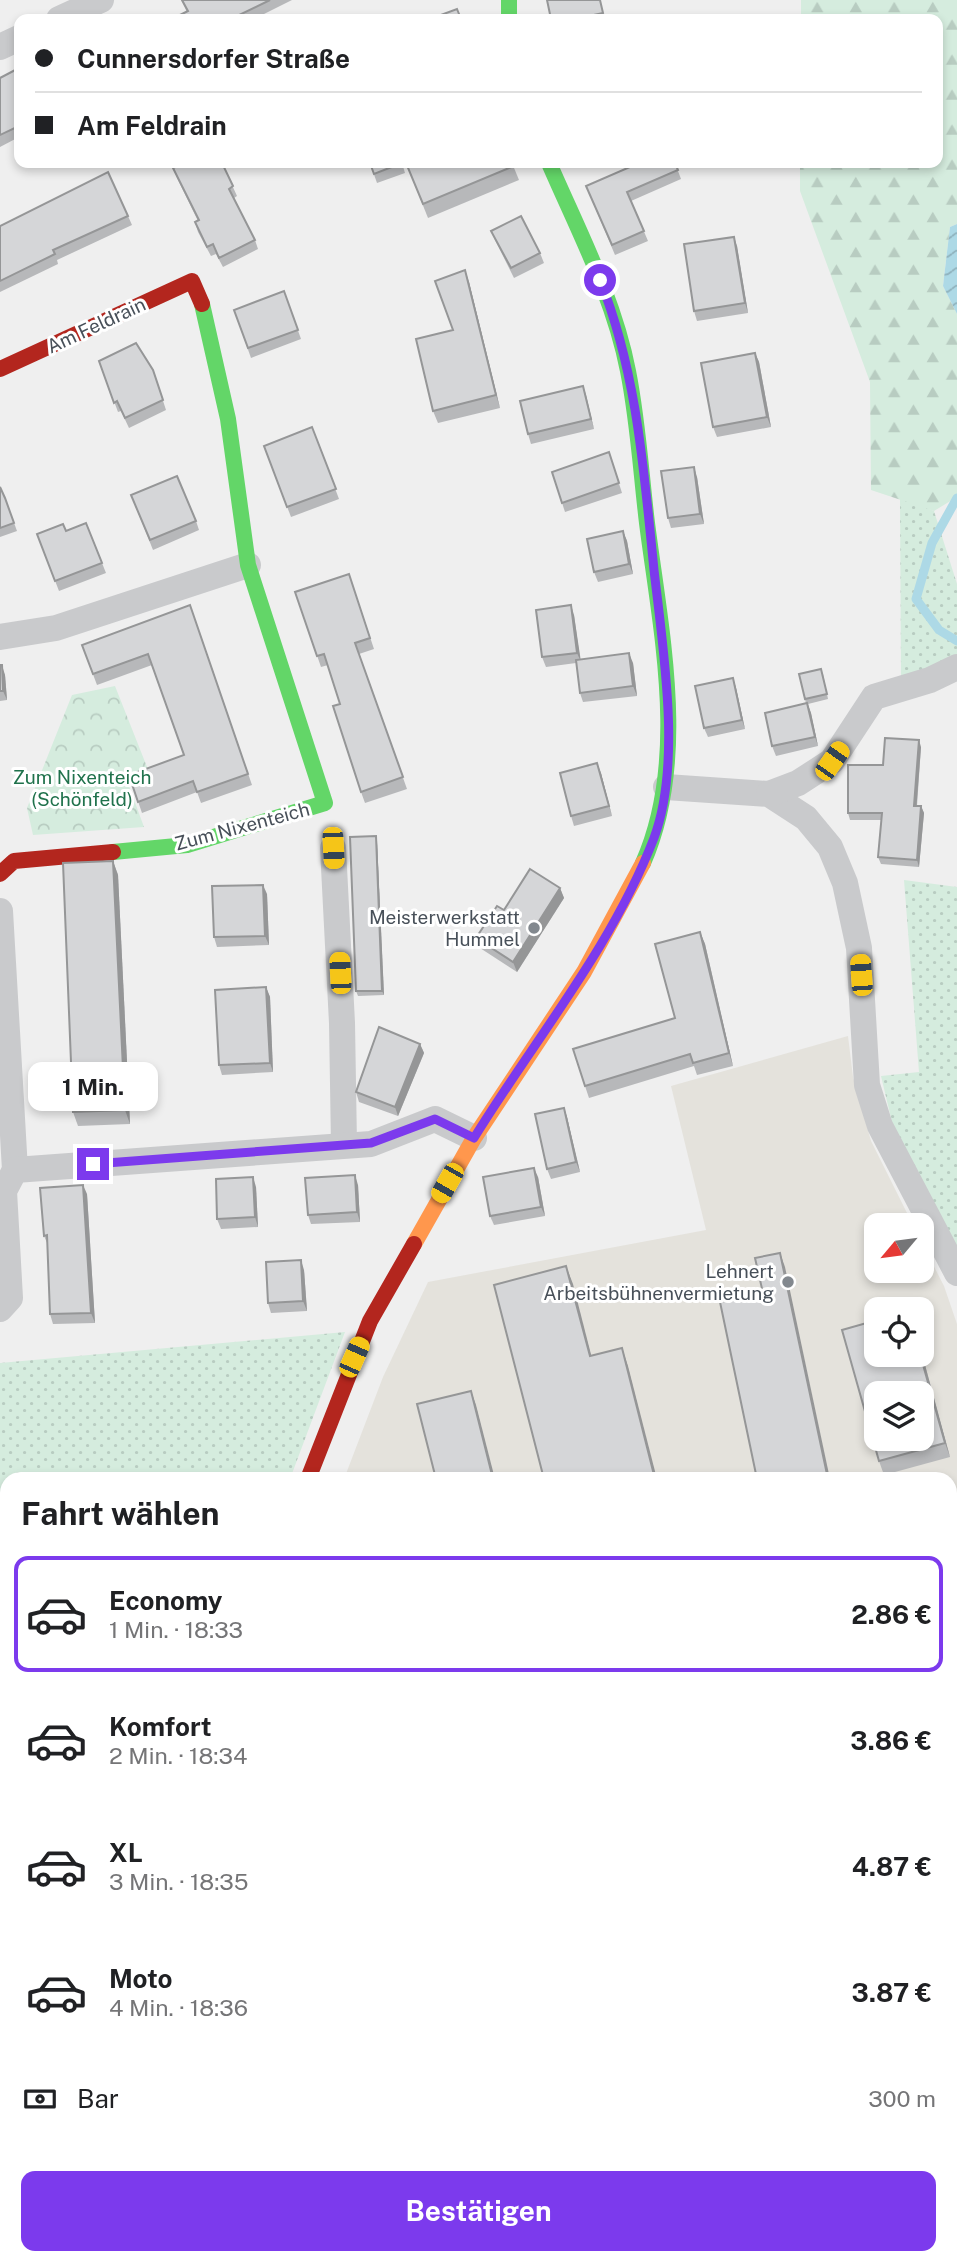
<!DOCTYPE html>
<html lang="de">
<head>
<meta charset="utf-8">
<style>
  body { margin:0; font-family:"Public Sans",sans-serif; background:#f2f2f2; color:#202124; height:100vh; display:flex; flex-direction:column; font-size:26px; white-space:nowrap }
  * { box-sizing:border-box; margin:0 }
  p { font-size:23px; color:#757577 }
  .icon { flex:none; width:38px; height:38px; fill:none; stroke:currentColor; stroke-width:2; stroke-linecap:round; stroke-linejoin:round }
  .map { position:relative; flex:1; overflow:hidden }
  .details { position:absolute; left:0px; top:1472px; width:957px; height:793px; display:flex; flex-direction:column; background:#fff; border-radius:21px 21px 0 0; box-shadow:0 4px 10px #0003 }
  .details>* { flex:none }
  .hud { position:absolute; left:14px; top:14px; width:929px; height:154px; border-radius:14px; box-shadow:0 4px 10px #0003; display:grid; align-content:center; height:154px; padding:0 21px; background:#fff }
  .needle { width:46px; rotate:241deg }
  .fabs { position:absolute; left:864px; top:1213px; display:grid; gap:14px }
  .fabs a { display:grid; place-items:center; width:70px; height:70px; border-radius:14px; background:#fff; box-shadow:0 4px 10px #0003; font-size:35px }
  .end { position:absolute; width:32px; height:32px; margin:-16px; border:9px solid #7c3aed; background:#fff; box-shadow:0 0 0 4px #fff }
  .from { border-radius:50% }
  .bubble { position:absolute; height:49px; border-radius:14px; background:#fff; box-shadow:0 4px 10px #0003; font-size:23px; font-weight:700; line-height:49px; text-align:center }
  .car { position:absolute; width:21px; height:42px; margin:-21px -10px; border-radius:9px; box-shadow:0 0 5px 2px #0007; background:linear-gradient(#f5c518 24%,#345 0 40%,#f5c518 0 76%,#345 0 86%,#f5c518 0) }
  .hud b { display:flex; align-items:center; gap:24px; height:66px; font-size:26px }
  .hud b+b { border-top:2px solid #e0e0e0 }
  .hud i { width:18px; height:18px; background:#202124 }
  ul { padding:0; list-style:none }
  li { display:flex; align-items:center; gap:21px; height:116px; margin:0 14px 10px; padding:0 7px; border:4px solid transparent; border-radius:14px }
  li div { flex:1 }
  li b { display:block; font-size:26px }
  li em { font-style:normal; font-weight:700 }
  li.selected { border-color:#7c3aed }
  li>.icon { width:63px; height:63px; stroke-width:1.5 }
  h2 { padding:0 21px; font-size:32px; line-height:84px }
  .pay { display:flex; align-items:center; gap:18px; height:77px; padding:0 21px; font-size:26px }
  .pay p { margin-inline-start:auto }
  .primary-button { display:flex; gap:14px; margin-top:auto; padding:14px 21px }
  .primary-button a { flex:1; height:80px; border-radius:14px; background:#7c3aed; color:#fff; font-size:28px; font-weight:700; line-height:80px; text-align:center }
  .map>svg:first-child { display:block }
  .commercial { fill:#e4e2dc; fill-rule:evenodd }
  .grass { fill:url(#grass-dots) }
  .forest { fill:url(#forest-firs) }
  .park { fill:url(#park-crowns) }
  .water { fill:url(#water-waves) }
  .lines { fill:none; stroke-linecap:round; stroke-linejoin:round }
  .stream { stroke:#add9e6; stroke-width:9 }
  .street { stroke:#c9cacc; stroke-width:26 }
  .fast { stroke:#63d668; stroke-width:16 }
  .slow { stroke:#ff974d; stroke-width:16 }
  .jam { stroke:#b3261e; stroke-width:16 }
  .wall { fill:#b7b8ba }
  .shaded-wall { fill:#959697 }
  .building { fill:#d5d6d8; stroke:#959697; stroke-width:2; fill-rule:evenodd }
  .route { stroke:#7c3aed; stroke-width:9 }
  .poi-dot { fill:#82888e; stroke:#fff; stroke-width:2.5 }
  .labels { text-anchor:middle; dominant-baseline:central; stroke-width:6; stroke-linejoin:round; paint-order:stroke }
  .street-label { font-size:19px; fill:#485059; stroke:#fff }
  .park-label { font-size:19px; fill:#20724c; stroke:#fff }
  .poi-label { font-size:19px; fill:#485059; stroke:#fff; text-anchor:end }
</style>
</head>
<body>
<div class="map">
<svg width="957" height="2263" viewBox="0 0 957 2263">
  <defs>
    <pattern id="grass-dots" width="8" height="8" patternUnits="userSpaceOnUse" patternTransform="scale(1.75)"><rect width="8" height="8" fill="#d5ecde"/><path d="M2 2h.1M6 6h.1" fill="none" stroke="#b8ccc1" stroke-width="1.8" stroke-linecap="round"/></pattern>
    <pattern id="forest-firs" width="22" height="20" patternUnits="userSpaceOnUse" patternTransform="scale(1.75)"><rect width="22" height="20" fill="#d5ecde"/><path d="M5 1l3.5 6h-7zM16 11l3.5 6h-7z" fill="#b8ccc1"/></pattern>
    <pattern id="park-crowns" width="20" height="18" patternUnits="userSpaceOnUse" patternTransform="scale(1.75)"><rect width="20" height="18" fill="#d5ecde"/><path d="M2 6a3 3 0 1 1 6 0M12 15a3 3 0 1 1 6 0" fill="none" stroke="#b8ccc1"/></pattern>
    <pattern id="water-waves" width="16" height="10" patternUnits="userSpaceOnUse" patternTransform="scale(1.75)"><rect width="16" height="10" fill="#add9e6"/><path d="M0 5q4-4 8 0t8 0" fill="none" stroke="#8fb2bd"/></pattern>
  </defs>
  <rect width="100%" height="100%" fill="#efefef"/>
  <path class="commercial" d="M848 1036 853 1077 871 1141 913 1225H877V1270H922V1243L944 1286 957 1324V1522L950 1524V1479H344L383 1377 428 1282 706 1230 671 1086ZM877 1309H922V1354H877ZM877 1393H922V1438H877Z"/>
  <g class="grass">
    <polygon points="900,497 934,511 957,584 957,658 901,678"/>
    <polygon points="904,880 957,887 957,1254 892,1122 881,1076 919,1072"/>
    <polygon points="345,1332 290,1479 7,1479 7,1704 0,1704 0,1363"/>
    <polygon points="957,1522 957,2263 76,2263 79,2258 950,2258 950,1524"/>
    <polygon points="0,1862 7,1864 7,2020 0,2017"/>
  </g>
  <g class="forest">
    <polygon points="801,0 957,0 957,224 950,227 943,286 957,314 957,497 934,511 871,490 870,382 800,191 800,163 938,163 938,19 801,19"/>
    <polygon points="0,2071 7,2076 7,2171 0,2164"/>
  </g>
  <polygon class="park" points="115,686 149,772 126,778 144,827 33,835 27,808 72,695"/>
  <g class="water">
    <polygon points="957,224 957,314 943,286 950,227"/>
    <polygon points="0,2164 7,2171 7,2258 21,2258 17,2263 0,2263"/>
  </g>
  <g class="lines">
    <polyline class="stream" points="957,498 932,543 916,599 939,630 957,641"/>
    <g class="street">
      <polyline points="59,19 101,0"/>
      <polyline points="0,47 19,38"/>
      <polyline points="0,637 56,628 248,565"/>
      <polyline points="666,787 769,794 806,818 830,847 845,883 859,948 867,1085 880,1126 957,1273"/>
      <polyline points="769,794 798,783 832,761 874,697 930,680 957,667"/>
      <polyline points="333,848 342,1023 344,1145"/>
      <polyline points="0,911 15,1170"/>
      <polyline points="0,1309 10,1298 4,1191 15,1170 371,1144 435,1119 474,1138"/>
    </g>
    <g class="fast">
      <polyline points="509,0 509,19"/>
      <path d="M549 163C578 230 614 298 628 371 638 421 641 473 647 523 661 633 689 759 643 863"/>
      <polyline points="113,852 187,845 325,803 248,565 228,419 202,304"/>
      <polyline points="53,2263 57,2258"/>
    </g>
    <polyline class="slow" points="414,1244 474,1138 584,972 643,863"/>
    <g class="jam">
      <polyline points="0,369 192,281 202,304"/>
      <polyline points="0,874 14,861 113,852"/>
      <polyline points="308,1479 370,1321 414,1244"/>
    </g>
  </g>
  <g class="wall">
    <polygon points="181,0 292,0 254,19 172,19 187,12"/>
    <polygon points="600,0 604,17 597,19 551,19"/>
    <polygon points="19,68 19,137 0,147 0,78"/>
    <polygon points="175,163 222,163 237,196 234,198 255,240 258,249 223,267 216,254 211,256 198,232 195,222 198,221 177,178 173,168 177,167"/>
    <polygon points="370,163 402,163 405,173 377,183"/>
    <polygon points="406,163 512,163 519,180 428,218"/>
    <polygon points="675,163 681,179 631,201 648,241 615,255 586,186"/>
    <polygon points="128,216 132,225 57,260 58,264 0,292 0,226"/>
    <polygon points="491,231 540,253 544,263 514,278 495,240"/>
    <polygon points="737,246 748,313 697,321 694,311"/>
    <polygon points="469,282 500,408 438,423 433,411 453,330"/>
    <polygon points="284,291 301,339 251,358 234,310"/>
    <polygon points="755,353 759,362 771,427 717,437 713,427"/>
    <polygon points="99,361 153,370 166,410 129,428 121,411 118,412"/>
    <polygon points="583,386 594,429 531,444 528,434"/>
    <polygon points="312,427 339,499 291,517 264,446"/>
    <polygon points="609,452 622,493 565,512 552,472"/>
    <polygon points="697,477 704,524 671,528 668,518"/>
    <polygon points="0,487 5,498 17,531 0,537"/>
    <polygon points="135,505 196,521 199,530 153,550"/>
    <polygon points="86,523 106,573 59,591 37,534 66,531"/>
    <polygon points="623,531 627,541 633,574 598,582 594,572"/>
    <polygon points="349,574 374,649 359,654 407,789 365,803 361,792 340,704 328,665 321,667 295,592"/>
    <polygon points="190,605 252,785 201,803 197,792 142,813 129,775 184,755 152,665 97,685 82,645"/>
    <polygon points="574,615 580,659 633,663 637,696 583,702 580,693 576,663 546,667 542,657"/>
    <polygon points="0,665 5,675 7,700 0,701"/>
    <polygon points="823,674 828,699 808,704 811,713 818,746 776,756 772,746 806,704 805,699"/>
    <polygon points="733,678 736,688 745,729 708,737 704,728"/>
    <polygon points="921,747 917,806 921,806 924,813 919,867 881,864 878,857 882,820 850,820 848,813 883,765"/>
    <polygon points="601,773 612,816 574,826 571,816"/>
    <polygon points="377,841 384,995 358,996 356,991"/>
    <polygon points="113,861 118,875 130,1124 78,1126 73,1112"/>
    <polygon points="560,888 564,898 517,972 480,948 476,938 504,910"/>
    <polygon points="267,894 269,945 217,947 214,937"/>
    <polygon points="700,932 705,944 733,1066 697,1075 694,1066 589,1098 585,1086 675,1018"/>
    <polygon points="266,987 270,997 273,1072 222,1075 219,1065"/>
    <polygon points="420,1044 424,1053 398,1116 359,1102 356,1092"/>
    <polygon points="564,1108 567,1117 580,1172 551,1179 547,1169"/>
    <polygon points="538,1177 545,1216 494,1225 490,1216"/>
    <polygon points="358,1185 360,1222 311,1224 308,1215"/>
    <polygon points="256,1187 258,1227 221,1229 217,1219"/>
    <polygon points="87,1194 95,1323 53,1324 50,1314 48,1245 44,1236"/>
    <polygon points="304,1270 307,1311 271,1313 268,1303"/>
    <polygon points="922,1354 950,1457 884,1475 879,1461"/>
  </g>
  <g class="shaded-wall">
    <polygon points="734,237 737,246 748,313 745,303"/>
    <polygon points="465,270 469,282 500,408 496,395"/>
    <polygon points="755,353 759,362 771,427 767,417"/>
    <polygon points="583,386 586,395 594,429 591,419"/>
    <polygon points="694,467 697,477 704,524 700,514"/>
    <polygon points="623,531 627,541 633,574 629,564"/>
    <polygon points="571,605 574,615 581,662 577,653"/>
    <polygon points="629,653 633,663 637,696 633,686"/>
    <polygon points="2,665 5,675 7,700 3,691"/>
    <polygon points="733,678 736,688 745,729 742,720"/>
    <polygon points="807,703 811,713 818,746 815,737"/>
    <polygon points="919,740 921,747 916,813 914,806"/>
    <polygon points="597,763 601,773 612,816 609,806"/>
    <polygon points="921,806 924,813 919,867 917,860"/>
    <polygon points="376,836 377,841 384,995 382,991"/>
    <polygon points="113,861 118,875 130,1124 125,1110"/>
    <polygon points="263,885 267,894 269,945 265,936"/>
    <polygon points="560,888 564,898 517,972 513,962"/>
    <polygon points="700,932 705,944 733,1066 729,1053"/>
    <polygon points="266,987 270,997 273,1072 270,1063"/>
    <polygon points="420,1044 424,1053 398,1116 395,1107"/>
    <polygon points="564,1108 567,1117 580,1172 576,1162"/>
    <polygon points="534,1168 538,1177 545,1216 541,1207"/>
    <polygon points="355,1175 358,1185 360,1222 357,1212"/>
    <polygon points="253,1177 256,1187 258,1227 255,1217"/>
    <polygon points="83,1185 87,1194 95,1323 91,1313"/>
    <polygon points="780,1253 785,1267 830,1479 828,1479"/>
    <polygon points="301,1260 304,1270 307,1311 303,1301"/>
    <polygon points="566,1266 573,1284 596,1374 590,1356"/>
    <polygon points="622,1348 628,1366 657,1479 655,1479"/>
    <polygon points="920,1354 922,1354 950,1457 945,1443"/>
    <polygon points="471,1391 476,1405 495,1479 493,1479"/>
  </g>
  <g class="building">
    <polygon points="182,0 270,0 231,19 172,19 188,11"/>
    <polygon points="547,0 600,0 603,13 575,19 551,19"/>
    <polygon points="457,9 461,19 430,19"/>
    <polygon points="19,68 19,126 0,135 0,78"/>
    <polygon points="177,163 222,163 233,186 229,189 255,240 219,258 213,244 207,247 195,222 199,220 173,168 178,166"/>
    <polygon points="370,163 402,163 374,174"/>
    <polygon points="406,163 512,163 514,166 423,204"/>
    <polygon points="639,163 675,163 678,170 627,192 644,231 612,245 586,186"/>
    <polygon points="108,172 128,216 53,250 55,254 0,281 0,226"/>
    <polygon points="521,216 540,253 511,268 491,231"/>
    <polygon points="734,237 745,303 694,311 684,244"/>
    <polygon points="465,270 496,395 433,411 416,339 453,330 435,281"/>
    <polygon points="284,291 298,330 248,348 234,310"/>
    <polygon points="136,343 153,370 163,400 125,418 117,401 114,403 99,361"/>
    <polygon points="755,353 767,417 713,427 701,363"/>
    <polygon points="583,386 591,419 528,434 520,401"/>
    <polygon points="312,427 336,489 287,507 264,446"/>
    <polygon points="609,452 619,483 562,503 552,472"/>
    <polygon points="694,467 700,514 668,518 661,471"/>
    <polygon points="177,476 196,521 150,540 131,495"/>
    <polygon points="0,487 5,498 14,523 0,528"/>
    <polygon points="86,523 102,563 55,581 37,534 63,524 66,531"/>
    <polygon points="623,531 629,564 594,572 587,539"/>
    <polygon points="349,574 370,638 355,643 403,777 361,792 333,706 340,704 324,654 317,656 295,592"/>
    <polygon points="190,605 248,774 197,792 193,781 138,802 129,775 184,755 148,654 93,674 82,645"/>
    <polygon points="571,605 577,653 542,657 536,610"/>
    <polygon points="629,653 633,686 580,693 576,660"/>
    <polygon points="0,665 2,665 3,691 0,691"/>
    <polygon points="821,669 827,694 805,699 799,674"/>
    <polygon points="733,678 742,720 704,728 695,686"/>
    <polygon points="807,703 815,737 772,746 765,713"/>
    <polygon points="885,738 919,740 914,806 921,806 917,860 878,857 882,813 848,813 848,765 883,765"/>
    <polygon points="597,763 609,806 571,816 560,773"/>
    <polygon points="376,836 382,991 356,991 350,837"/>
    <polygon points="113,861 125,1110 73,1112 63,863"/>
    <polygon points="530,869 560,888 513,962 476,938 497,906 504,910"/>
    <polygon points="263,885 265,936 214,937 212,886"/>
    <polygon points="700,932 729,1053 693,1063 690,1054 585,1086 573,1049 675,1018 655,944"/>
    <polygon points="266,987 270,1063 219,1065 215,990"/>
    <polygon points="379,1027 420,1044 395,1107 356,1092"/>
    <polygon points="564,1108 576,1162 547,1169 535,1114"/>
    <polygon points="534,1168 541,1207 490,1216 483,1177"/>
    <polygon points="355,1175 357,1212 308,1215 305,1178"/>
    <polygon points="253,1177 255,1217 217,1219 216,1179"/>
    <polygon points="83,1185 91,1313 50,1314 47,1235 44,1236 40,1188"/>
    <polygon points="780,1253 828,1479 757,1479 720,1302 763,1293 755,1258"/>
    <polygon points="301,1260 303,1301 268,1303 266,1262"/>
    <polygon points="566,1266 590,1356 622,1348 655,1479 544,1479 494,1285"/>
    <path d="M877 1320V1354H920L945 1443 879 1461 842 1330ZM877 1393H922V1438H877Z"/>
    <polygon points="471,1391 493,1479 436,1479 417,1404"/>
  </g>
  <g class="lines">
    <path class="route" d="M93 1164 371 1143 435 1119 474 1138C535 1039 612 947 654 838 682 763 663 649 654 570 644 472 637 372 600 280"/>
  </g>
  <g class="poi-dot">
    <circle cx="534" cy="928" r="7"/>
    <circle cx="788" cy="1282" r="7"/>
  </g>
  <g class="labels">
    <g class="street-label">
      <text transform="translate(96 325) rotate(-25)">Am Feldrain</text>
      <text transform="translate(242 826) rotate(-15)">Zum Nixenteich</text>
    </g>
    <g class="park-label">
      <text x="82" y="777">Zum Nixenteich<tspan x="82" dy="22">(Schönfeld)</tspan></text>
    </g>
    <g class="poi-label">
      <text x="520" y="917">Meisterwerkstatt<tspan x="520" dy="22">Hummel</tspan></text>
      <text x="774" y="1271">Lehnert<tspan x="774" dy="22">Arbeitsbühnenvermietung</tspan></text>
    </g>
  </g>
</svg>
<div class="fabs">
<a><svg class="needle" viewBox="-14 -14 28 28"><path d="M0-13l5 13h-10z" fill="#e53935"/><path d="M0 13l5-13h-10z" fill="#757577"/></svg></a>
<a><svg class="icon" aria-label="locate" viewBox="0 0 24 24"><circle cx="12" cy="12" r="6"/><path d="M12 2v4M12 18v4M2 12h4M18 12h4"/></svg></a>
<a><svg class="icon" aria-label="layers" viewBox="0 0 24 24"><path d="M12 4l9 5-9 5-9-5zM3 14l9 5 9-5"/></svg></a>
</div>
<i class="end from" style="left:600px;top:280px"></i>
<i class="end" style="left:93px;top:1164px"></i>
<div class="bubble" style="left:28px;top:1062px;width:130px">1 Min.</div>
<i class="car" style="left:832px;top:761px;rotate:35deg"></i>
<i class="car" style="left:333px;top:848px;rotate:177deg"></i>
<i class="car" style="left:340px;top:973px;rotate:357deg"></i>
<i class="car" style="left:861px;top:975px;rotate:356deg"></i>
<i class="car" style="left:447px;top:1183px;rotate:210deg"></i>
<i class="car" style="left:354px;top:1357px;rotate:24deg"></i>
<div class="hud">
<b><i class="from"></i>Cunnersdorfer Straße</b>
<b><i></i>Am Feldrain</b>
</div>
<section class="details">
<h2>Fahrt wählen</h2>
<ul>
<li class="selected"><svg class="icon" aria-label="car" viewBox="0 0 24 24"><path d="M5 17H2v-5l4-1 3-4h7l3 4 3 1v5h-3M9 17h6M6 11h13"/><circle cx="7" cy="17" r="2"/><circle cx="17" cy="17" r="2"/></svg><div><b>Economy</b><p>1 Min. · 18:33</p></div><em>2.86 €</em></li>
<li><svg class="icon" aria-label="car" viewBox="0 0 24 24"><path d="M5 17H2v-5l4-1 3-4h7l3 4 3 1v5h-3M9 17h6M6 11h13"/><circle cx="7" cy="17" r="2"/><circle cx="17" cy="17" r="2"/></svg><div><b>Komfort</b><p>2 Min. · 18:34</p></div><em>3.86 €</em></li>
<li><svg class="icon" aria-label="car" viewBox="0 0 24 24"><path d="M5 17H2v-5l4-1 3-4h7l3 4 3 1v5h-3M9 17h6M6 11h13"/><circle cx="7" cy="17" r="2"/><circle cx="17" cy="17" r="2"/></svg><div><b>XL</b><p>3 Min. · 18:35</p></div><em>4.87 €</em></li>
<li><svg class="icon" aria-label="car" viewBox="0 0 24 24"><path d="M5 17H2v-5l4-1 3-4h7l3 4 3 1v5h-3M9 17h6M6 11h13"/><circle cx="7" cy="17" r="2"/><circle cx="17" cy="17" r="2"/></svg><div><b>Moto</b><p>4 Min. · 18:36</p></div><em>3.87 €</em></li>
</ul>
<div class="pay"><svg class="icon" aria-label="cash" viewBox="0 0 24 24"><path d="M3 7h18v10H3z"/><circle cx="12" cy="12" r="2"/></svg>Bar<p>300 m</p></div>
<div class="primary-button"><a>Bestätigen</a></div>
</section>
</div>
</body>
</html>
